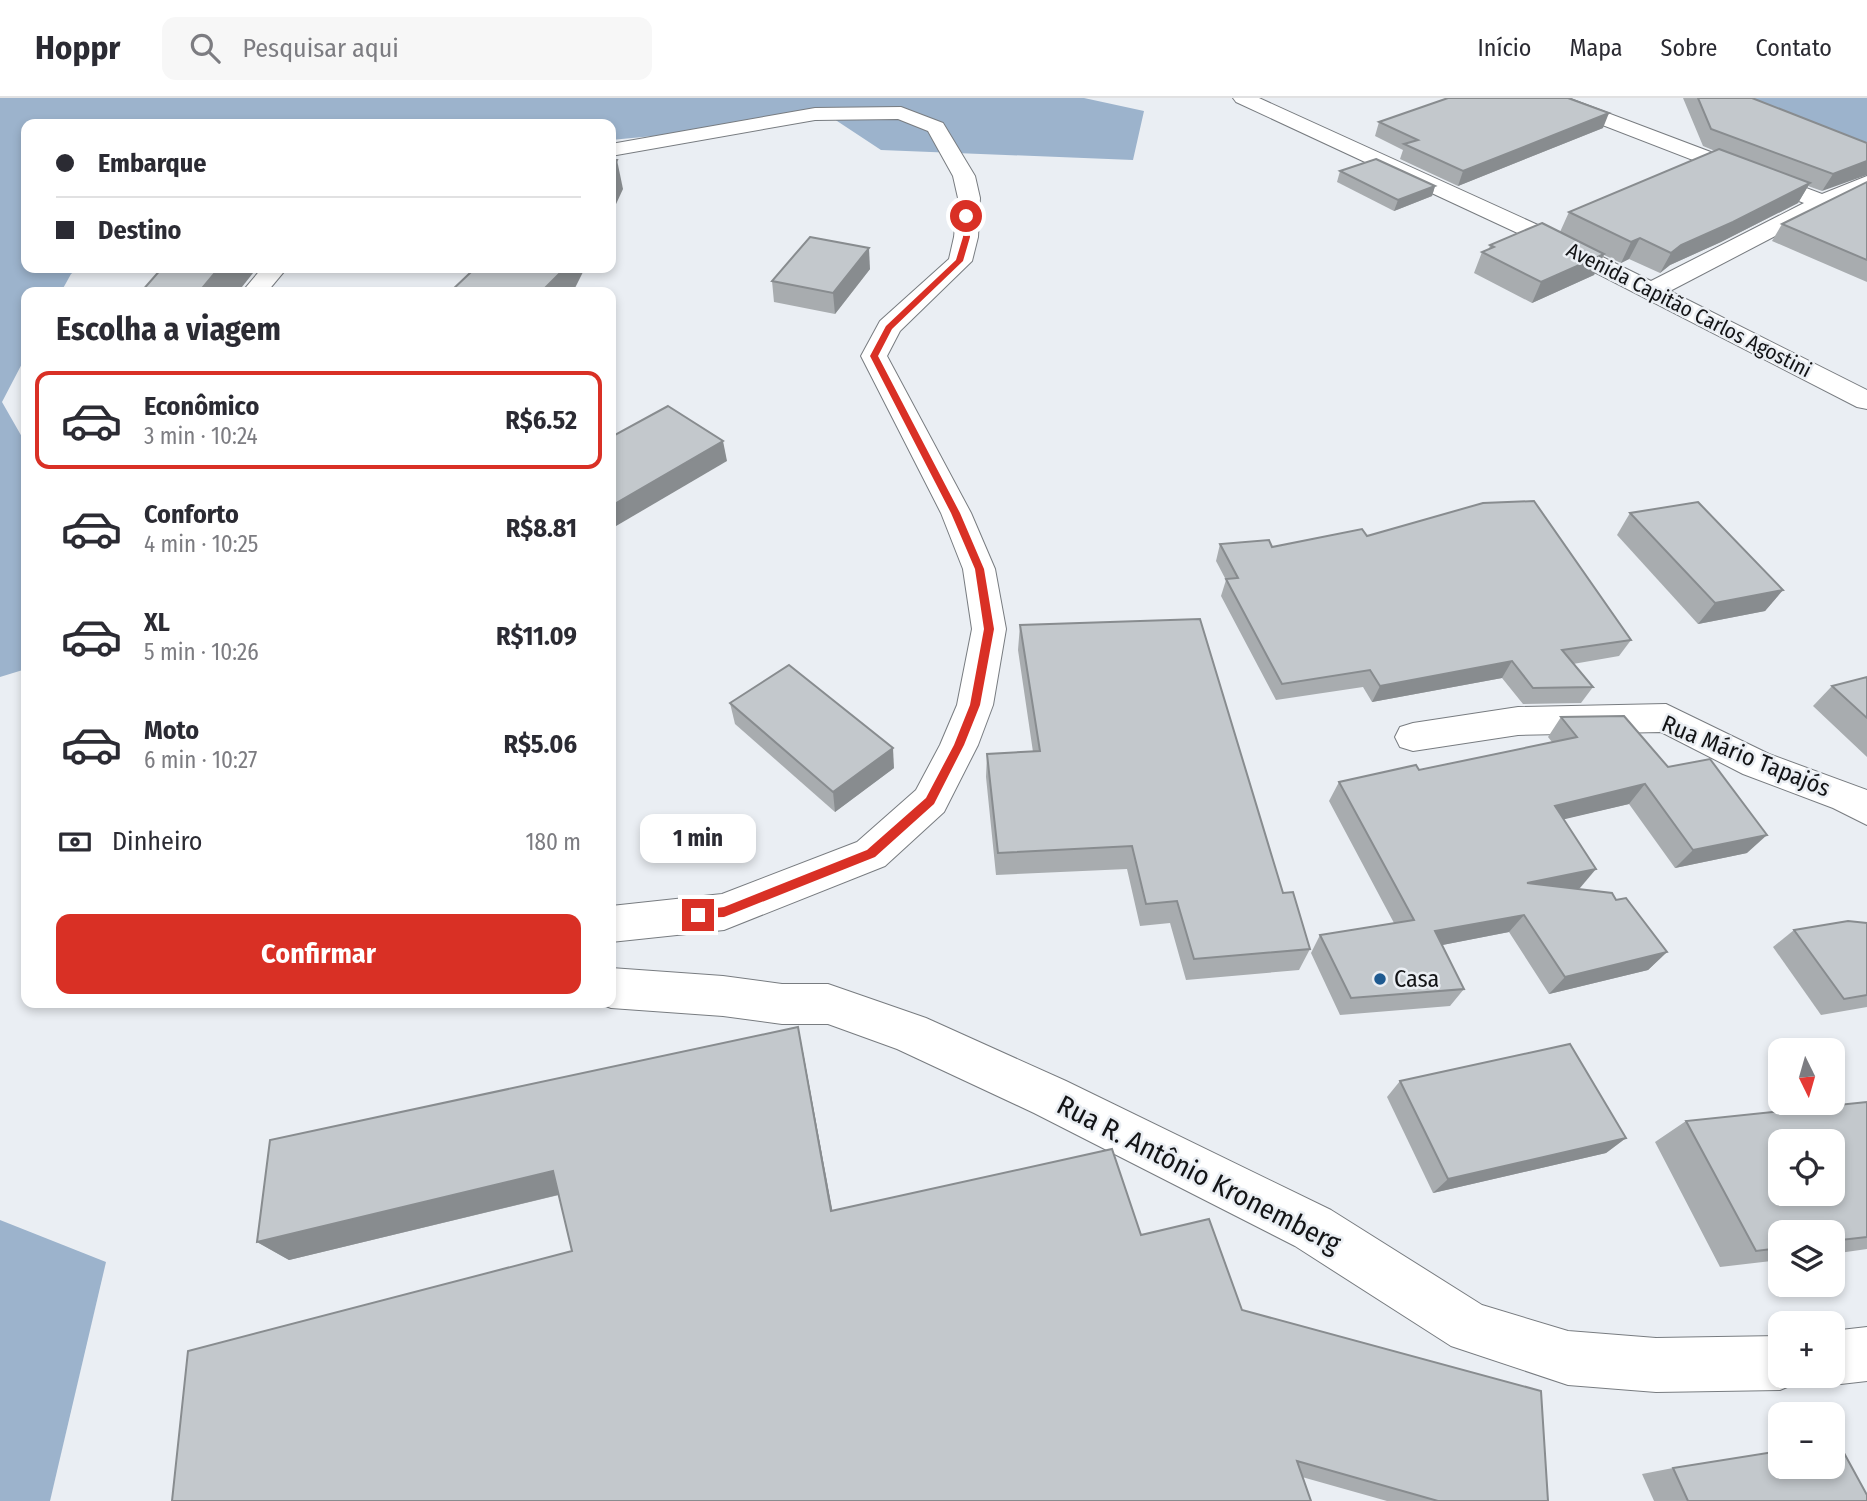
<!DOCTYPE html>
<html lang="pt">
<head>
<meta charset="utf-8">
<style>
  body { margin:0; font-family:"Fira Sans Condensed",sans-serif; background:#f7f7f7; color:#2b2b33; height:100vh; display:flex; flex-direction:column; font-size:26px; white-space:nowrap }
  * { box-sizing:border-box; margin:0 }
  p { font-size:23px; color:#7c7c81 }
  .icon { flex:none; width:38px; height:38px; fill:none; stroke:currentColor; stroke-width:2; stroke-linecap:round; stroke-linejoin:round }
  .map { position:relative; flex:1; overflow:hidden }
  .panel { position:absolute; left:21px; top:189px; width:595px; height:721px; display:flex; flex-direction:column; background:#fff; border-radius:14px; box-shadow:0 4px 10px #0003 }
  .panel>* { flex:none }
  .guide { position:absolute; left:21px; top:21px; width:595px; height:154px; border-radius:14px; box-shadow:0 4px 10px #0003; display:grid; align-content:center; height:154px; padding:0 35px; background:#fff }
  .needle { width:46px; rotate:175deg }
  .buttons { position:absolute; left:1768px; top:940px; display:grid; gap:14px }
  .buttons a { display:grid; place-items:center; width:77px; height:77px; border-radius:14px; background:#fff; box-shadow:0 4px 10px #0003; font-size:35px }
  .end { position:absolute; width:32px; height:32px; margin:-16px; border:9px solid #d93025; background:#fff; box-shadow:0 0 0 4px #fff }
  .from { border-radius:50% }
  .bubble { position:absolute; height:49px; border-radius:14px; background:#fff; box-shadow:0 4px 10px #0003; font-size:23px; font-weight:700; line-height:49px; text-align:center }
  .guide b { display:flex; align-items:center; gap:24px; height:66px; font-size:26px }
  .guide b+b { border-top:2px solid #e1e1e2 }
  .guide i { width:18px; height:18px; background:#2b2b33 }
  ul { padding:0; list-style:none }
  li { display:flex; align-items:center; gap:21px; height:98px; margin:0 14px 10px; padding:0 21px; border:4px solid transparent; border-radius:14px }
  li div { flex:1 }
  li b { display:block; font-size:26px }
  li em { font-style:normal; font-weight:700 }
  li.selected { border-color:#d93025 }
  li>.icon { width:63px; height:63px; stroke-width:1.5 }
  h2 { padding:0 35px; font-size:32px; line-height:84px }
  .pay { display:flex; align-items:center; gap:18px; height:77px; padding:0 35px; font-size:26px }
  .pay p { margin-inline-start:auto }
  .button { display:flex; gap:14px; margin-top:auto; padding:14px 35px }
  .button a { flex:1; height:80px; border-radius:14px; background:#d93025; color:#fff; font-size:28px; font-weight:700; line-height:80px; text-align:center }
  header { display:flex; align-items:center; gap:42px; box-sizing:border-box; height:98px; padding:0 35px; background:#fff; border-bottom:2px solid #e1e1e2 }
  header strong { font-size:33px }
  nav { display:flex; gap:38px; margin-inline-start:auto; font-size:24px }
  .search { width:490px; height:63px; background:#f7f7f7; display:flex; align-items:center; gap:18px; box-sizing:border-box; padding:0 24px; border-radius:14px; color:#7c7c81; font-size:26px }
  .map>svg:first-child { display:block }
  .forest { fill:#9cb3cc }
  .lines { fill:none; stroke-linecap:round; stroke-linejoin:round }
  .minor-casing { stroke:#787c80; stroke-width:2 }
  .minor { fill:#fff; fill-rule:evenodd }
  .wall { fill:#a8acaf }
  .shaded-wall { fill:#888c8f }
  .building { fill:#c3c8cc; stroke:#888c8f; stroke-width:2; fill-rule:evenodd }
  .route { fill:#d93025 }
  .poi-dot { fill:#1e5a90; stroke:#eaeef3; stroke-width:2.5 }
  .labels { text-anchor:middle; dominant-baseline:central; stroke-width:5; stroke-linejoin:round; paint-order:stroke }
  .far-street-label { font-size:21px; fill:#131416; stroke:#eaeef3 }
  .street-label { font-size:24px; fill:#131416; stroke:#eaeef3 }
  .poi-label { font-size:24px; fill:#131416; stroke:#eaeef3; text-anchor:start }
  .near-street-label { font-size:28px; fill:#131416; stroke:#eaeef3 }
</style>
</head>
<body>
<header>
<strong>Hoppr</strong>
<div class="search"><svg class="icon" aria-label="search" viewBox="0 0 24 24"><circle cx="10" cy="10" r="6"/><path d="M15 15l6 6"/></svg>Pesquisar aqui</div>
<nav><a>Início</a><a>Mapa</a><a>Sobre</a><a>Contato</a></nav>
</header>
<div class="map">
<svg width="1867" height="1403" viewBox="0 0 1867 1403">
  <rect width="100%" height="100%" fill="#eaeef3"/>
  <g class="forest">
    <polygon points="0,0 1084,0 1144,13 1133,62 881,52 834,21 611,42 611,26 26,26 26,170 79,170 71,176 61,194 26,194 26,258 2,304 26,346 26,571 0,579"/>
    <polygon points="1731,0 1867,0 1867,52"/>
    <polygon points="0,1122 106,1164 50,1403 0,1403"/>
  </g>
  <g class="lines">
    <defs>
      <g id="minor">
        <polygon points="1233,0 1259,0 1540,128 1651,183 1804,105 1543,4 1540,0 1568,0 1822,96 1867,78 1867,93 1831,109 1670,193 1867,292 1867,311 1857,309 1524,138 1236,4"/>
        <polygon points="901,9 943,25 975,78 980,100 978,139 972,163 900,233 887,258 971,415 995,471 1006,531 993,607 978,647 944,714 885,768 724,832 611,844 611,808 722,796 857,744 916,692 940,647 957,607 972,531 963,471 941,415 861,258 880,223 949,161 954,139 958,100 953,78 928,33 898,21 815,22 611,58 611,46 815,10"/>
        <polygon points="262,170 287,170 267,194 242,194"/>
        <polygon points="1666,606 1769,656 1867,692 1867,727 1833,710 1743,676 1661,634 1518,637 1413,653 1400,649 1395,639 1400,629 1413,625 1518,609"/>
        <polygon points="611,870 723,878 782,886 828,886 926,920 1066,983 1331,1112 1482,1207 1568,1233 1656,1240 1780,1238 1780,1278 1802,1278 1799,1284 1780,1292 1656,1294 1568,1287 1451,1248 1295,1148 1034,1015 897,951 828,926 782,926 723,918 611,910 598,905 611,905"/>
        <polygon points="1867,1229 1867,1283 1832,1287 1813,1279 1832,1278 1832,1233"/>
      </g>
    </defs>
    <use href="#minor" class="minor-casing"/>
    <use href="#minor" class="minor"/>
  </g>
  <g class="wall">
    <polygon points="1683,0 1752,0 1867,45 1822,93 1808,88 1798,105 1721,144 1670,167 1660,175 1629,161 1621,165 1604,157 1594,177 1532,205 1474,175 1482,154 1489,151 1490,147 1560,134 1569,114 1715,53 1703,48"/>
    <polygon points="1379,24 1603,30 1458,88 1400,61 1403,52 1375,38"/>
    <polygon points="1340,73 1435,88 1432,98 1394,113 1337,84"/>
    <polygon points="1867,84 1867,184 1772,143 1782,126"/>
    <polygon points="870,171 835,216 774,204 772,183"/>
    <polygon points="1630,415 1783,492 1765,513 1698,526 1617,437"/>
    <polygon points="1367,438 1631,542 1619,558 1573,566 1593,589 1581,605 1523,606 1502,580 1372,604 1363,589 1276,602 1221,498 1226,482 1216,463 1220,446 1272,449"/>
    <polygon points="1020,527 1283,795 1310,851 1299,872 1186,882 1170,825 1140,828 1127,771 996,777 986,679 987,656 1033,654 1018,552"/>
    <polygon points="1867,579 1867,659 1813,608 1832,588"/>
    <polygon points="730,605 894,670 835,714 735,626"/>
    <polygon points="1561,619 1668,669 1747,755 1675,770 1629,706 1563,721 1580,790 1575,791 1616,802 1667,854 1648,872 1549,896 1509,834 1442,847 1464,891 1450,908 1340,917 1311,855 1320,837 1394,825 1329,703 1339,684 1419,672 1552,644 1548,639"/>
    <polygon points="1867,825 1867,909 1821,917 1773,849 1794,832"/>
    <polygon points="803,954 832,1112 1141,1137 1242,1212 1548,1403 1387,1403 1302,1379 572,1153 559,1097 289,1162 257,1144"/>
    <polygon points="1400,983 1626,1040 1606,1055 1433,1095 1387,999"/>
    <polygon points="1867,1004 1867,1151 1832,1156 1832,1134 1780,1134 1780,1162 1720,1169 1655,1044 1686,1023"/>
    <polygon points="1673,1370 1867,1403 1654,1403 1642,1376"/>
  </g>
  <g class="shaded-wall">
    <polygon points="1609,15 1603,30 1458,88 1463,73"/>
    <polygon points="617,62 623,91 611,117 611,75"/>
    <polygon points="1867,63 1867,77 1822,93 1833,76"/>
    <polygon points="1810,85 1798,105 1721,144 1670,167 1660,175 1671,155 1681,147"/>
    <polygon points="1435,88 1432,98 1394,113 1398,102"/>
    <polygon points="1640,140 1629,161 1621,165 1631,144"/>
    <polygon points="869,150 870,171 835,216 833,195"/>
    <polygon points="1604,156 1594,177 1532,205 1541,184"/>
    <polygon points="219,170 257,170 238,194 199,194"/>
    <polygon points="562,170 585,170 573,194 541,194"/>
    <polygon points="723,343 727,363 611,431 611,408"/>
    <polygon points="1783,492 1765,513 1698,526 1715,505"/>
    <polygon points="1512,563 1502,580 1372,604 1380,588"/>
    <polygon points="893,650 894,670 835,714 833,694"/>
    <polygon points="1645,686 1629,706 1540,727 1555,708"/>
    <polygon points="1767,737 1747,755 1675,770 1693,752"/>
    <polygon points="1596,771 1580,790 1513,804 1527,785"/>
    <polygon points="1524,817 1509,834 1422,851 1435,833"/>
    <polygon points="1667,854 1648,872 1549,896 1565,879"/>
    <polygon points="798,929 803,954 836,1132 831,1113"/>
    <polygon points="1626,1040 1606,1055 1433,1095 1448,1081"/>
    <polygon points="553,1073 570,1094 289,1162 257,1144"/>
  </g>
  <g class="building">
    <polygon points="1448,0 1568,0 1609,15 1463,73 1404,46 1418,42 1379,24"/>
    <polygon points="1698,0 1752,0 1867,45 1867,63 1833,76 1711,31"/>
    <polygon points="1719,51 1810,85 1733,124 1681,147 1671,155 1640,140 1631,144 1569,114"/>
    <polygon points="1376,61 1435,88 1398,102 1340,73"/>
    <polygon points="611,62 617,62 611,75"/>
    <polygon points="1867,84 1867,162 1782,126"/>
    <polygon points="1542,125 1604,156 1541,184 1482,154 1494,149 1490,147"/>
    <polygon points="810,139 869,150 833,195 772,183"/>
    <polygon points="162,170 219,170 199,194 141,194"/>
    <polygon points="474,170 562,170 559,176 541,194 450,194 471,174"/>
    <polygon points="668,308 723,343 611,408 611,339"/>
    <polygon points="1534,403 1631,542 1562,552 1593,589 1533,590 1512,563 1380,588 1370,572 1282,586 1226,481 1238,480 1220,446 1269,442 1272,449 1362,431 1367,438 1483,405"/>
    <polygon points="1698,404 1783,492 1715,505 1630,415"/>
    <polygon points="1200,521 1283,795 1293,794 1310,851 1194,861 1177,803 1146,806 1132,748 998,755 987,656 1040,653 1020,527"/>
    <polygon points="789,567 893,650 833,694 730,605"/>
    <polygon points="1867,579 1867,620 1832,588"/>
    <polygon points="1624,618 1668,669 1710,661 1767,737 1693,752 1645,686 1555,708 1596,771 1527,785 1612,795 1616,802 1626,800 1667,854 1565,879 1524,817 1435,833 1464,891 1351,900 1320,837 1414,822 1339,684 1416,667 1419,672 1577,639 1561,619"/>
    <polygon points="1848,823 1867,825 1867,897 1844,901 1794,832"/>
    <polygon points="798,929 831,1113 1112,1051 1141,1137 1209,1121 1242,1212 1541,1293 1548,1403 1438,1403 1297,1363 1311,1403 172,1403 188,1253 572,1153 553,1073 257,1144 270,1042"/>
    <polygon points="1570,946 1626,1040 1448,1081 1400,983"/>
    <path d="M1867 1004V1139L1832 1143V1134H1780V1150L1756 1153 1686 1023ZM1780 1043H1832V1096H1780Z"/>
    <polygon points="1838,1344 1867,1397 1867,1403 1688,1403 1673,1370 1780,1353 1780,1368 1832,1368 1832,1345"/>
  </g>
  <polygon class="route" points="966,116 969,118 970,139 963,163 892,231 878,258 960,415 984,471 994,531 980,607 964,647 934,706 875,759 724,819 693,820 693,813 724,809 867,752 926,700 954,647 970,607 984,531 975,471 951,415 870,258 886,228 956,162 963,139 963,118"/>
  <circle class="poi-dot" cx="1380" cy="881" r="7"/>
  <g class="labels">
    <g class="far-street-label">
      <text transform="translate(1689 212) rotate(27)">Avenida Capitão Carlos Agostini</text>
    </g>
    <g class="street-label">
      <text transform="translate(1746 658) rotate(22)">Rua Mário Tapajós</text>
    </g>
    <g class="poi-label">
      <text x="1394" y="881">Casa</text>
    </g>
    <g class="near-street-label">
      <text transform="translate(1199 1076) rotate(27)">Rua R. Antônio Kronemberg</text>
    </g>
  </g>
</svg>
<div class="buttons">
<a><svg class="needle" viewBox="-14 -14 28 28"><path d="M0-13l5 13h-10z" fill="#e53935"/><path d="M0 13l5-13h-10z" fill="#7c7c81"/></svg></a>
<a><svg class="icon" aria-label="locate" viewBox="0 0 24 24"><circle cx="12" cy="12" r="6"/><path d="M12 2v4M12 18v4M2 12h4M18 12h4"/></svg></a>
<a><svg class="icon" aria-label="layers" viewBox="0 0 24 24"><path d="M12 4l9 5-9 5-9-5zM3 14l9 5 9-5"/></svg></a>
<a>+</a>
<a>−</a>
</div>
<i class="end from" style="left:966px;top:118px"></i>
<i class="end" style="left:698px;top:817px"></i>
<div class="bubble" style="left:640px;top:716px;width:116px">1 min</div>
<div class="guide">
<b><i class="from"></i>Embarque</b>
<b><i></i>Destino</b>
</div>
<section class="panel">
<h2>Escolha a viagem</h2>
<ul>
<li class="selected"><svg class="icon" aria-label="car" viewBox="0 0 24 24"><path d="M5 17H2v-5l4-1 3-4h7l3 4 3 1v5h-3M9 17h6M6 11h13"/><circle cx="7" cy="17" r="2"/><circle cx="17" cy="17" r="2"/></svg><div><b>Econômico</b><p>3 min · 10:24</p></div><em>R$6.52</em></li>
<li><svg class="icon" aria-label="car" viewBox="0 0 24 24"><path d="M5 17H2v-5l4-1 3-4h7l3 4 3 1v5h-3M9 17h6M6 11h13"/><circle cx="7" cy="17" r="2"/><circle cx="17" cy="17" r="2"/></svg><div><b>Conforto</b><p>4 min · 10:25</p></div><em>R$8.81</em></li>
<li><svg class="icon" aria-label="car" viewBox="0 0 24 24"><path d="M5 17H2v-5l4-1 3-4h7l3 4 3 1v5h-3M9 17h6M6 11h13"/><circle cx="7" cy="17" r="2"/><circle cx="17" cy="17" r="2"/></svg><div><b>XL</b><p>5 min · 10:26</p></div><em>R$11.09</em></li>
<li><svg class="icon" aria-label="car" viewBox="0 0 24 24"><path d="M5 17H2v-5l4-1 3-4h7l3 4 3 1v5h-3M9 17h6M6 11h13"/><circle cx="7" cy="17" r="2"/><circle cx="17" cy="17" r="2"/></svg><div><b>Moto</b><p>6 min · 10:27</p></div><em>R$5.06</em></li>
</ul>
<div class="pay"><svg class="icon" aria-label="cash" viewBox="0 0 24 24"><path d="M3 7h18v10H3z"/><circle cx="12" cy="12" r="2"/></svg>Dinheiro<p>180 m</p></div>
<div class="button"><a>Confirmar</a></div>
</section>
</div>
</body>
</html>
